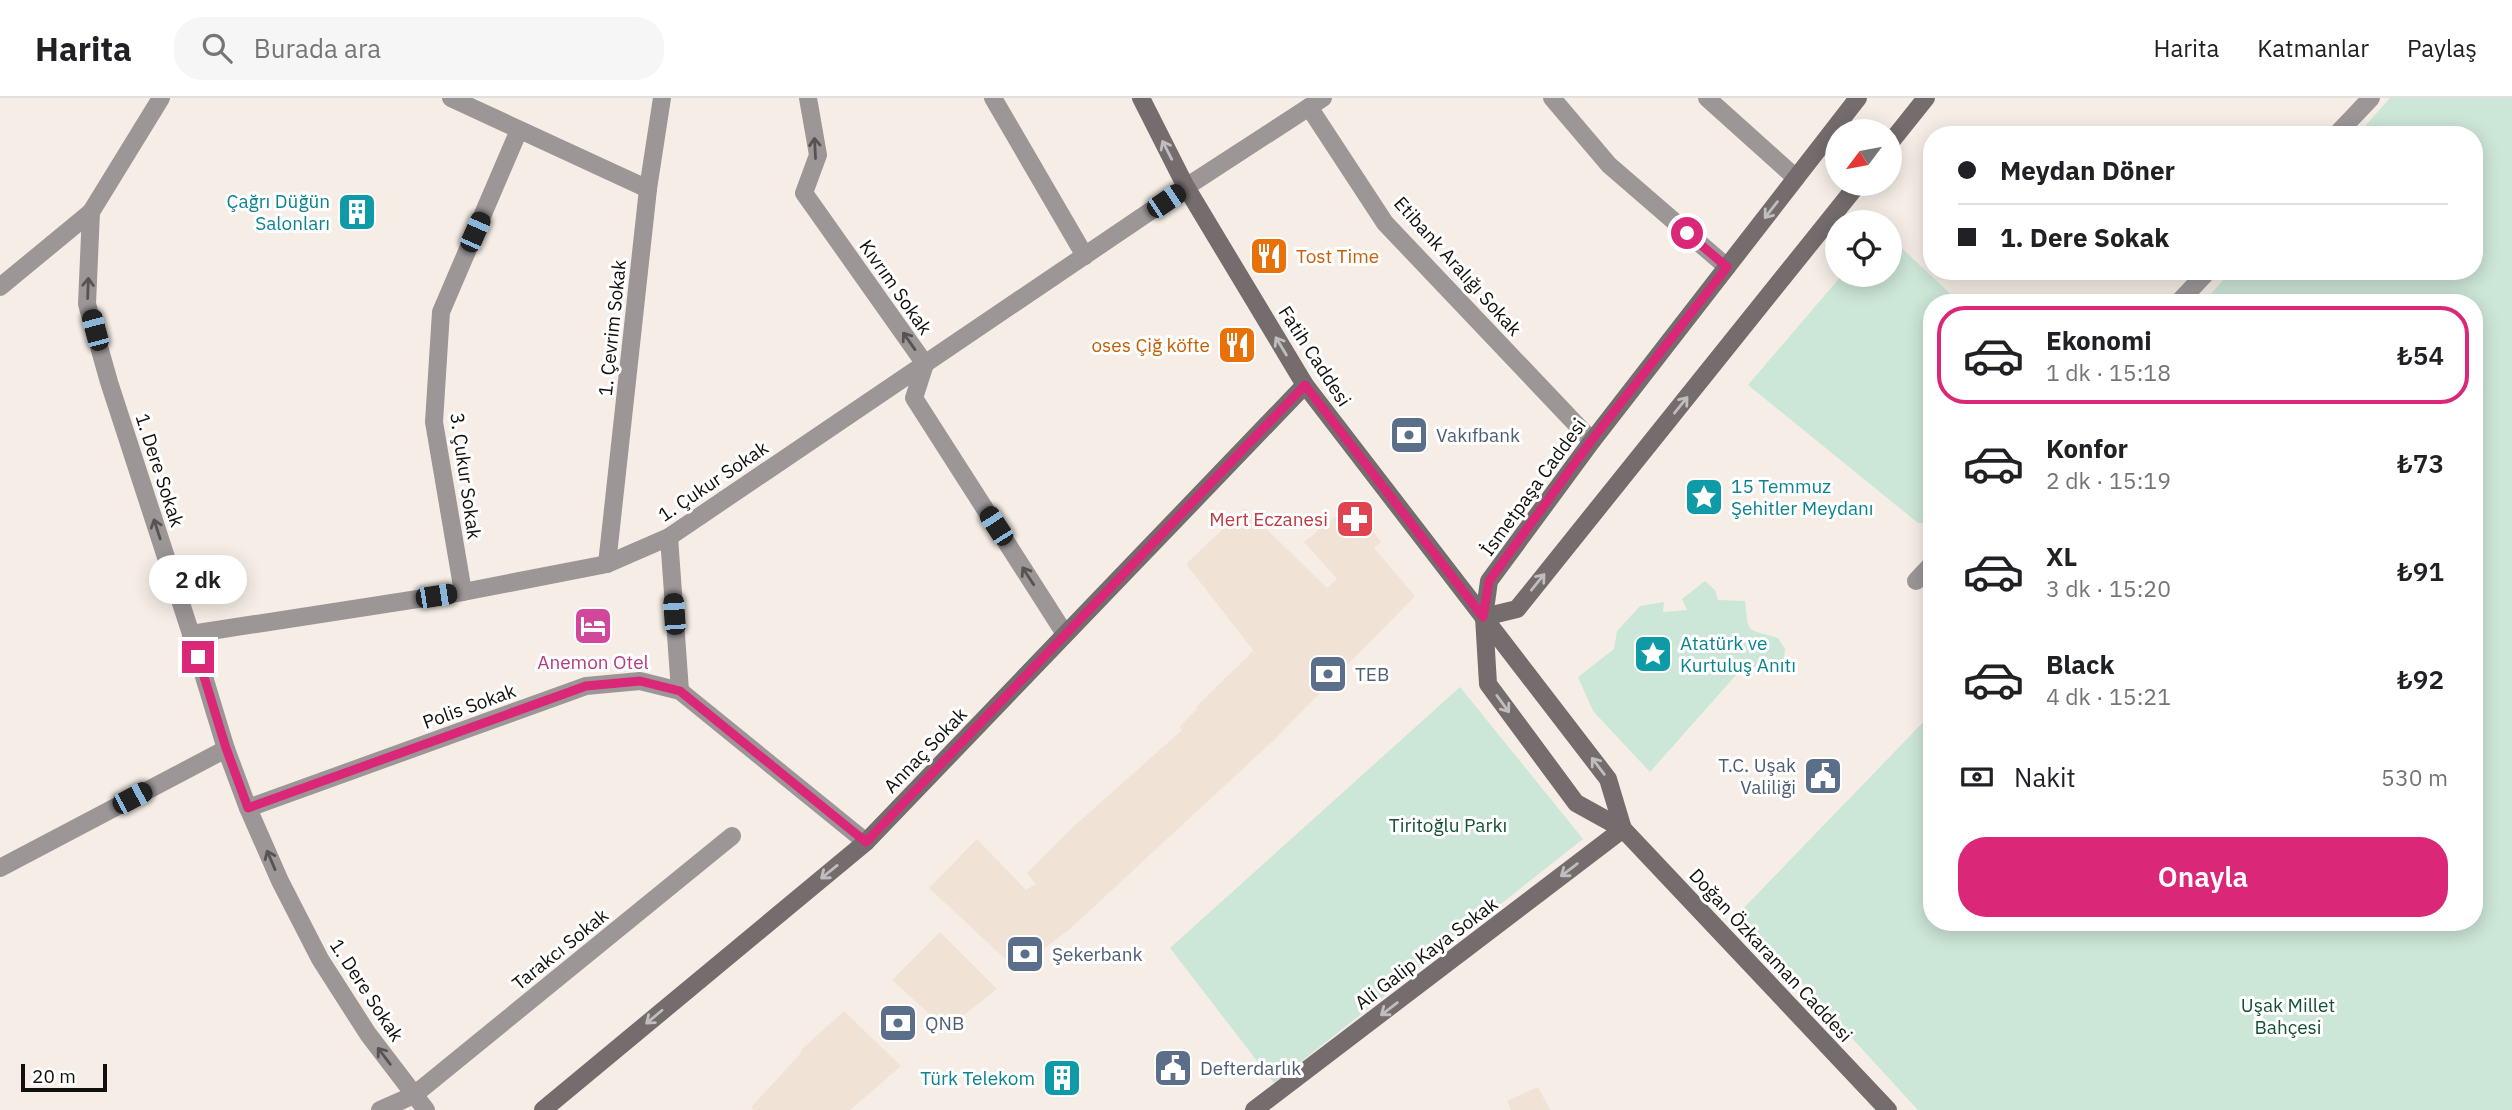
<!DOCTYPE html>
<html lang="tr">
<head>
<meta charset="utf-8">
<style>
  body { margin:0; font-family:"IBM Plex Sans",sans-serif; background:#f6f6f6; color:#202124; height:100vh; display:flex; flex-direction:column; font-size:26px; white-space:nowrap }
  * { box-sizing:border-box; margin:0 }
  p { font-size:23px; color:#757577 }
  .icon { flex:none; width:38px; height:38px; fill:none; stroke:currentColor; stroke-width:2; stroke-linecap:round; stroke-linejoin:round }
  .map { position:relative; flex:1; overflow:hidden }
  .details { position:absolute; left:1923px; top:196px; width:560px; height:637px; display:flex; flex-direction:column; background:#fff; border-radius:28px; box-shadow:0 4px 18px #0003 }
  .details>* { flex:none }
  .guide { position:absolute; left:1923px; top:28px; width:560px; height:154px; border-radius:28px; box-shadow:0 4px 18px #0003; display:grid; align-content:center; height:154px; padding:0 35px; background:#fff }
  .needle { width:46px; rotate:238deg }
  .tools { position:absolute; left:1825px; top:21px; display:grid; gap:14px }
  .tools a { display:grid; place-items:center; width:77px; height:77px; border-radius:50%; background:#fff; box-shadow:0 4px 18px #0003; font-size:35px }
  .scale { position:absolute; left:21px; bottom:18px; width:86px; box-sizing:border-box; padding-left:7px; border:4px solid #12100d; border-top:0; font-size:19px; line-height:24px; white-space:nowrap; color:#12100d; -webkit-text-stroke:5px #fff; paint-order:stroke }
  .end { position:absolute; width:32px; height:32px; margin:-16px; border:9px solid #db2777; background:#fff; box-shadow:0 0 0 4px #fff }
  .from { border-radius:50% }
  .bubble { position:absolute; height:49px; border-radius:24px; background:#fff; box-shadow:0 4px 18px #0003; font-size:23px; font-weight:600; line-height:49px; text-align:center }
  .car { position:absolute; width:21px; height:42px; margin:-21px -10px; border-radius:9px; box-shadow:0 0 5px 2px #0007; background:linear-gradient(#222 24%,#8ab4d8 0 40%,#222 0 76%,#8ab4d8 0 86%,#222 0) }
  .guide b { display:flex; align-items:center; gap:24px; height:66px; font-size:26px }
  .guide b+b { border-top:2px solid #e0e0e0 }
  .guide i { width:18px; height:18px; background:#202124 }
  ul { padding:12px 0 0; list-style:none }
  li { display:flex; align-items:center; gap:21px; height:98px; margin:0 14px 10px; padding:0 21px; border:4px solid transparent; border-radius:28px }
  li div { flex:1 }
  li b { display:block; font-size:26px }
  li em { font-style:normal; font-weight:600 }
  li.current { border-color:#db2777 }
  li>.icon { width:63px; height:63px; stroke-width:1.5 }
  .pay { display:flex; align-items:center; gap:18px; height:77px; padding:0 35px; font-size:26px }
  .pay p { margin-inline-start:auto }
  .action { display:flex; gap:14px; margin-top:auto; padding:14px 35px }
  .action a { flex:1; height:80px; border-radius:28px; background:#db2777; color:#fff; font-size:28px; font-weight:600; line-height:80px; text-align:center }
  header { display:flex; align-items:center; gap:42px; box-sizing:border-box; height:98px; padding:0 35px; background:#fff; border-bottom:2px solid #e0e0e0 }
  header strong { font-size:33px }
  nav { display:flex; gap:38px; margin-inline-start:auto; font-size:24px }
  .search { width:490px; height:63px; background:#f6f6f6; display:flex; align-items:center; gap:18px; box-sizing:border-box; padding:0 24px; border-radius:28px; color:#757577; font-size:26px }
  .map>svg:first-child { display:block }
  .built { fill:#f0e2d4 }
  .green { fill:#cce6d7 }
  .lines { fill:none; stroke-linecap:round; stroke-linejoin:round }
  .street { stroke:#9c9697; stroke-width:18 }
  .secondary { stroke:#746c6d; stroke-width:18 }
  .oneway { stroke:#575352 }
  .oneway2 { stroke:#c0bdbd }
  .route { stroke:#db2777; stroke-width:9 }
  .labels { text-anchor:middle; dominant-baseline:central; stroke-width:6; stroke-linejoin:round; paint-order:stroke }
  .culture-label { font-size:19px; fill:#0d838f; stroke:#fff; text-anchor:end }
  .food-label { font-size:19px; fill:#c56008; stroke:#fff; text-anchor:start }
  .street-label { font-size:19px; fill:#12100d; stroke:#fff }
  .service-label { font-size:19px; fill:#4e5e75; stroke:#fff; text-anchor:start }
  .health-label { font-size:19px; fill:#be3a42; stroke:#fff; text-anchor:end }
  .hotel-label { font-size:19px; fill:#b23c85; stroke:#fff }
  .park-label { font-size:19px; fill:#154f37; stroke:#fff }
</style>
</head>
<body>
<header>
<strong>Harita</strong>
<div class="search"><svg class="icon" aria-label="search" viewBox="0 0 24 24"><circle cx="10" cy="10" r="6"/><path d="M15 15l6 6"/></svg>Burada ara</div>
<nav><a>Harita</a><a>Katmanlar</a><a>Paylaş</a></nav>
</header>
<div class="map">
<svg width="2512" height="1012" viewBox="0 0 2512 1012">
  <rect width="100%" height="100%" fill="#f6eee6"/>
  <g class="built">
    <polygon points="1352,405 1381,444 1374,450 1415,498 1274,642 1072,829 1017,872 929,790 977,741 1026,792 1036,786 1027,775 1073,729 1182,632 1180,628 1197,611 1196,609 1253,553 1267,570 1186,466 1245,410 1327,490 1337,481 1304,444"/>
    <polygon points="940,834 997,891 946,931 892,882"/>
    <polygon points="844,913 901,968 850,1012 754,1012 751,1009 802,954 801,952"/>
    <polygon points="1538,989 1550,1012 1511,1012 1507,1003"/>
  </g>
  <g class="green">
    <polygon points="2390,0 2512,0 2512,1012 1918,1012 1738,816 1932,615 1932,824 2474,824 2474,205 2203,205 2231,173 2474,173 2474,37 2357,37"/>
    <polygon points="1890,139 1960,205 1932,205 1932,425 1918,425 1748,287 1842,177 1890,177"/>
    <path d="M1705 483 1715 492 1718 502 1745 503C1749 537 1745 530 1778 540L1785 551 1784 561 1769 572 1745 567 1650 674 1593 613 1578 579 1614 551 1617 533 1640 508 1664 504 1663 514 1687 512 1682 501Z"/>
    <polygon points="1460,589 1583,741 1274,985 1170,850"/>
  </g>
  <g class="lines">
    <g class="street">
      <polyline points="161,0 91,114 87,206 109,284 191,536 226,651 248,710 280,783 320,861 368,936 426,1012"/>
      <polyline points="451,0 648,91"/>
      <polyline points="808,0 818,57 804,95 925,266 914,300 1065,536"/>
      <polyline points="993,0 1085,158"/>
      <polyline points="1552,0 1609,67 1727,169"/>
      <polyline points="1707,0 1796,80"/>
      <polyline points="1309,9 1385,125 1592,343"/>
      <polyline points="2336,37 2371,0"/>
      <polyline points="0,189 91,114"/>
      <polyline points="2178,205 2208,173"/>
      <polyline points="669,439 680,593"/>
      <polyline points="607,466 648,91 662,0"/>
      <polyline points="1916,483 1932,466"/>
      <polyline points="463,494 434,324 441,214 519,32"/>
      <polyline points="191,536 463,494 607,466 669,439 1186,89 1323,0"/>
      <polyline points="248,710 586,588 640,583 680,593 866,744"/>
      <polyline points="0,770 226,651"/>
      <polyline points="380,1012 414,997 732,738"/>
    </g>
    <g class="secondary">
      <polyline points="1141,0 1186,89 1305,287 1608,681 1623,731"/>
      <polyline points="1858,0 1592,343 1489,483 1484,519 1488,586 1576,705 1623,731 1888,1012"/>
      <polyline points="1890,45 1926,0"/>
      <polyline points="1484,519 1517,511 1858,86"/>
      <polyline points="543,1012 866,744 1305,287"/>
      <polyline points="1254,1012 1623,731"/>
    </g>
  </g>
  <defs><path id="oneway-shaft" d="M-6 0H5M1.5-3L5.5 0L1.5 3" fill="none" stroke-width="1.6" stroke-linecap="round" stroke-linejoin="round" transform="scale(1.75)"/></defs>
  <g class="oneway">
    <use href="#oneway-shaft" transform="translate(815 50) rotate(-93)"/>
    <use href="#oneway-shaft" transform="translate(88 190) rotate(-88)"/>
    <use href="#oneway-shaft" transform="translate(909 243) rotate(-125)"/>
    <use href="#oneway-shaft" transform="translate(157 431) rotate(-108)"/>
    <use href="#oneway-shaft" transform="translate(1028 478) rotate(-123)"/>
    <use href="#oneway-shaft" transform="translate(271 762) rotate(-113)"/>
    <use href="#oneway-shaft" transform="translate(384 958) rotate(-127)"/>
  </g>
  <g class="oneway2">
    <use href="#oneway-shaft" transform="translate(1167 52) rotate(-117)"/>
    <use href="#oneway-shaft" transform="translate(1771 112) rotate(128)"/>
    <use href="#oneway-shaft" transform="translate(1281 248) rotate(-121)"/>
    <use href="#oneway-shaft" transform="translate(1681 307) rotate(-51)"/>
    <use href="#oneway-shaft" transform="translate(1538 484) rotate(-51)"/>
    <use href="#oneway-shaft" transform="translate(1503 606) rotate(54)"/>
    <use href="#oneway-shaft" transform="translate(1598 668) rotate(-127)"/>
    <use href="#oneway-shaft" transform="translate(1569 772) rotate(143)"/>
    <use href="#oneway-shaft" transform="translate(829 774) rotate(141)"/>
    <use href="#oneway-shaft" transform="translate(1389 911) rotate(143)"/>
    <use href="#oneway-shaft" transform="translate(654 919) rotate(140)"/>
  </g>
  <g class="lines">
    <polyline class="route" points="198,559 226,650 248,710 586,588 640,583 680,593 866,744 1305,287 1483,519 1489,483 1591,343 1727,169 1687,135"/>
  </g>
  <defs>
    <symbol id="building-square" viewBox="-11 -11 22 22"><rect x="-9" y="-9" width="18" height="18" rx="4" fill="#0f9aa8" stroke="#fff"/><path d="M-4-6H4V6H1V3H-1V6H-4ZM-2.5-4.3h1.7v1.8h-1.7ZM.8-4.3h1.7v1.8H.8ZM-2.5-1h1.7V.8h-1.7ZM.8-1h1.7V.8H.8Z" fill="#fff"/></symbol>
    <symbol id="restaurant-square" viewBox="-11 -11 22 22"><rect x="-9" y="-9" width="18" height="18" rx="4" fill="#e8710a" stroke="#fff"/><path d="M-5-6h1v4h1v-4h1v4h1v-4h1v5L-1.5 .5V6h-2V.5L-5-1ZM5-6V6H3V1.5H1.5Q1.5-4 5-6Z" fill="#fff"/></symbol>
    <symbol id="bank-square" viewBox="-11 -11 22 22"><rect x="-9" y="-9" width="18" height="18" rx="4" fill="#5c6f8a" stroke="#fff"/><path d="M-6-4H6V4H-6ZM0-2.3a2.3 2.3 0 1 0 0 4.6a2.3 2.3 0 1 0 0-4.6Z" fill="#fff"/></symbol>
    <symbol id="sight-square" viewBox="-11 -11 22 22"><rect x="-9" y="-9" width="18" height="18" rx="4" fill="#0f9aa8" stroke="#fff"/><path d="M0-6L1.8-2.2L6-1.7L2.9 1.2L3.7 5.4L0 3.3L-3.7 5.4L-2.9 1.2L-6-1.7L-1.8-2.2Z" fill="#fff"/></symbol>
    <symbol id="pharmacy-square" viewBox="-11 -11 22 22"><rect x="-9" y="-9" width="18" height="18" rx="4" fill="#e0444e" stroke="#fff"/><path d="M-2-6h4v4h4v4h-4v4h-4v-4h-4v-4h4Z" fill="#fff"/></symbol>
    <symbol id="hotel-square" viewBox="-11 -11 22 22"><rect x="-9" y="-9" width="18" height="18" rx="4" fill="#d1479c" stroke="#fff"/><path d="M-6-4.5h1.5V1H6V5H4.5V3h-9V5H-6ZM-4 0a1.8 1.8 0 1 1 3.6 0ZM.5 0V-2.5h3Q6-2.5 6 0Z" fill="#fff"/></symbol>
    <symbol id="civic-square" viewBox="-11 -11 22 22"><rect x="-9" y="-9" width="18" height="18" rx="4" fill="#5c6f8a" stroke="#fff"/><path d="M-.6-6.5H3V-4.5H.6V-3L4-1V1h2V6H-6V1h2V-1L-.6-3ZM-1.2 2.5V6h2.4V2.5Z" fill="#fff"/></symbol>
  </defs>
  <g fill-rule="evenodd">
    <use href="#building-square" x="335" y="92" width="44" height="44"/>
    <use href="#restaurant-square" x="1247" y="136" width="44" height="44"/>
    <use href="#restaurant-square" x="1215" y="225" width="44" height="44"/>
    <use href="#bank-square" x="1387" y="315" width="44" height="44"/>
    <use href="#sight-square" x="1682" y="377" width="44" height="44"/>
    <use href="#pharmacy-square" x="1333" y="399" width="44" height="44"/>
    <use href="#hotel-square" x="571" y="506" width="44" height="44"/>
    <use href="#sight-square" x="1631" y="534" width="44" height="44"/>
    <use href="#bank-square" x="1306" y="554" width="44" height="44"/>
    <use href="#civic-square" x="1801" y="656" width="44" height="44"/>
    <use href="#bank-square" x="1003" y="834" width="44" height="44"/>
    <use href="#bank-square" x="876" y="903" width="44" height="44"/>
    <use href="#civic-square" x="1151" y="948" width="44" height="44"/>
    <use href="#building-square" x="1040" y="958" width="44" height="44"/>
  </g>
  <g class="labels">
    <g class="culture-label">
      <text x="330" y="103">Çağrı Düğün<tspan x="330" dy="22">Salonları</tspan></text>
      <text x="1731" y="388" text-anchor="start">15 Temmuz<tspan x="1731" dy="22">Şehitler Meydanı</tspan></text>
      <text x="1680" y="545" text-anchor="start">Atatürk ve<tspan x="1680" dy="22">Kurtuluş Anıtı</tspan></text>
      <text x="1035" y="980">Türk Telekom</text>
    </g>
    <g class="food-label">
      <text x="1296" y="158">Tost Time</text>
      <text x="1210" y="247" text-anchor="end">oses Çiğ köfte</text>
    </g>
    <g class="street-label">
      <text transform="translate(1458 168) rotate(48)">Etibank Aralığı Sokak</text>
      <text transform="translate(896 189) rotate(55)">Kıvrım Sokak</text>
      <text transform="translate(612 230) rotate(-84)">1. Çevrim Sokak</text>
      <text transform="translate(1315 258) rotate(57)">Fatih Caddesi</text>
      <text transform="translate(160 372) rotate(72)">1. Dere Sokak</text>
      <text transform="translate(466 378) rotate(82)">3. Çukur Sokak</text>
      <text transform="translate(713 383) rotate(-34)">1. Çukur Sokak</text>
      <text transform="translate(1533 389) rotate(-54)">İsmetpaşa Caddesi</text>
      <text transform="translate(469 608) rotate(-20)">Polis Sokak</text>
      <text transform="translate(925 652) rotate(-46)">Annaç Sokak</text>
      <text transform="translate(560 851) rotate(-39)">Tarakcı Sokak</text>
      <text transform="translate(1426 855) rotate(-37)">Ali Galip Kaya Sokak</text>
      <text transform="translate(1771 857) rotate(47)">Doğan Özkaraman Caddesi</text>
      <text transform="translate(367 892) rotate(57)">1. Dere Sokak</text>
    </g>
    <g class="service-label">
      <text x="1436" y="337">Vakıfbank</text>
      <text x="1355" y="576">TEB</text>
      <text x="1796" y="667" text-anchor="end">T.C. Uşak<tspan x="1796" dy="22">Valiliği</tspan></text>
      <text x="1052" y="856">Şekerbank</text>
      <text x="925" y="925">QNB</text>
      <text x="1200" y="970">Defterdarlık</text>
    </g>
    <g class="health-label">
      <text x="1328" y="421">Mert Eczanesi</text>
    </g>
    <g class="hotel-label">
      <text x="593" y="564">Anemon Otel</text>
    </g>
    <g class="park-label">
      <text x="1448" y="727">Tiritoğlu Parkı</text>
      <text x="2288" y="907">Uşak Millet<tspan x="2288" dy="22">Bahçesi</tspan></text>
    </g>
  </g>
</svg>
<div class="tools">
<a><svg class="needle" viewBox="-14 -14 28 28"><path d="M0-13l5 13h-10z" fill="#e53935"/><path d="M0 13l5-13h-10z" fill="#757577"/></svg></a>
<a><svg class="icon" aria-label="locate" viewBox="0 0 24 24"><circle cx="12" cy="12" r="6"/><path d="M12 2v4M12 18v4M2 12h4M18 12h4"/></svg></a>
</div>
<div class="scale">20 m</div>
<i class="end from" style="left:1687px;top:135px"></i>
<i class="end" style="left:198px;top:559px"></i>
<div class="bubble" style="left:149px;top:457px;width:98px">2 dk</div>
<i class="car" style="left:1166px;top:103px;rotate:56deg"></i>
<i class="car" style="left:475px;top:134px;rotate:24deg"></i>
<i class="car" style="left:95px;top:232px;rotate:345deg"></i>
<i class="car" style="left:996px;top:428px;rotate:327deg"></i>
<i class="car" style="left:436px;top:498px;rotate:81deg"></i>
<i class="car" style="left:674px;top:516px;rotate:356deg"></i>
<i class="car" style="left:132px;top:700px;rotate:62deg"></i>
<div class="guide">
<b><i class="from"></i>Meydan Döner</b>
<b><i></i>1. Dere Sokak</b>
</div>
<section class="details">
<ul>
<li class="current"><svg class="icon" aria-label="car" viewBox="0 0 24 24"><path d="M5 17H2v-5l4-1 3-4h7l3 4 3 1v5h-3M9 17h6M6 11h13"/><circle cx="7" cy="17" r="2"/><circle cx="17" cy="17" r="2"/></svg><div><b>Ekonomi</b><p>1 dk · 15:18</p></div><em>₺54</em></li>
<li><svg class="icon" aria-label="car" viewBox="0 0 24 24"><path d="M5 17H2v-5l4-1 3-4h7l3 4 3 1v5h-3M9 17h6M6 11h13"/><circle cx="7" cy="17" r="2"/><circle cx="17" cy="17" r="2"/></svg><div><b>Konfor</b><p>2 dk · 15:19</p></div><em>₺73</em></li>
<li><svg class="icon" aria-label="car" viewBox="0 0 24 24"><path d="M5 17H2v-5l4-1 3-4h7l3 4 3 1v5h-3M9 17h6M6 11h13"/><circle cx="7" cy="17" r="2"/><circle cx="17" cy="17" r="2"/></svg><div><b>XL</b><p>3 dk · 15:20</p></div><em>₺91</em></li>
<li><svg class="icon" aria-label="car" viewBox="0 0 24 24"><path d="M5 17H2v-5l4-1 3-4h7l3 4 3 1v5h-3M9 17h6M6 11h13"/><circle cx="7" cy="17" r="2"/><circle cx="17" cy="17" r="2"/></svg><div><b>Black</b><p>4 dk · 15:21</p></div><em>₺92</em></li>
</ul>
<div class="pay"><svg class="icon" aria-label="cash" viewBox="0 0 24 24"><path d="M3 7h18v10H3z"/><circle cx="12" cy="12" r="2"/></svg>Nakit<p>530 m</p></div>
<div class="action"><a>Onayla</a></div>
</section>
</div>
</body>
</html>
